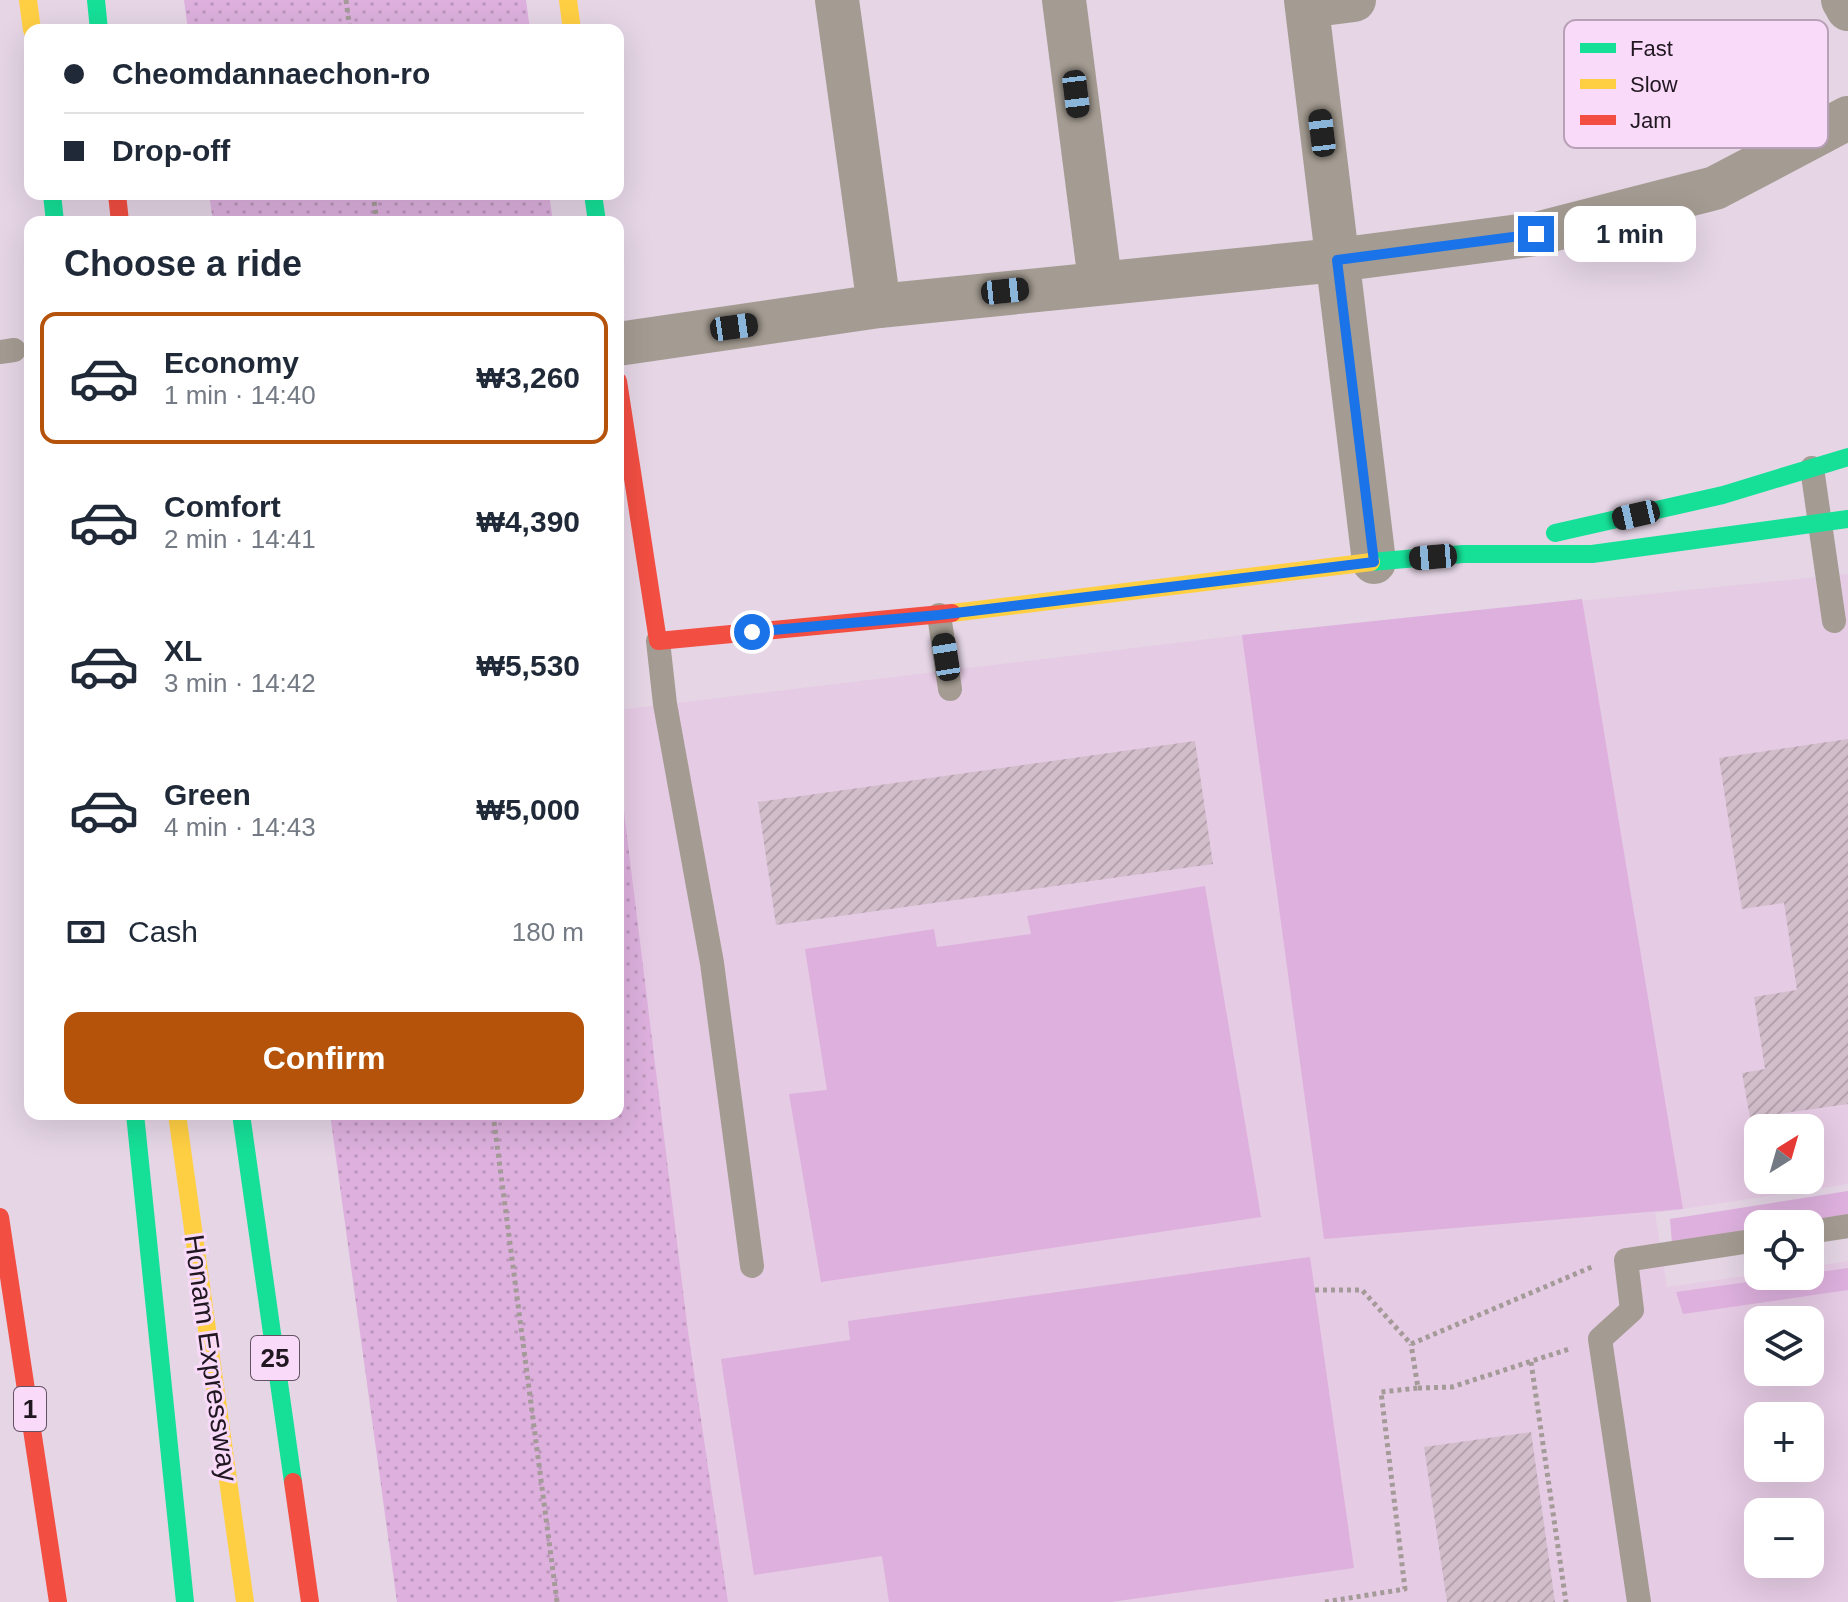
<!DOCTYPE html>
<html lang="en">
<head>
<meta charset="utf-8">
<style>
  body { margin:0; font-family:Helvetica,sans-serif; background:#f6f6f7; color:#1f2937; height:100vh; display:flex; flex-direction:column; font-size:30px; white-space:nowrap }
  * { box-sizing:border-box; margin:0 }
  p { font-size:26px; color:#747a83 }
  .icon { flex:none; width:44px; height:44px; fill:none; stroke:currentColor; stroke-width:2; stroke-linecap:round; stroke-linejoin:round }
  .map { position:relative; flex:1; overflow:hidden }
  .drawer { position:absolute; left:24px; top:216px; width:600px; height:904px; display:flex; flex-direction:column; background:#fff; border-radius:16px; box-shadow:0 8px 32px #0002 }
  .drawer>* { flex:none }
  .hud { position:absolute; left:24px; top:24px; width:600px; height:176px; border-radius:16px; box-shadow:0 8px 32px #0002; display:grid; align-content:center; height:176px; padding:0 40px; background:#fff }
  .needle { width:52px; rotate:37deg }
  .buttons { position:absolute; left:1744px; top:1114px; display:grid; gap:16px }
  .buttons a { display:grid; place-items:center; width:80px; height:80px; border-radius:16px; background:#fff; box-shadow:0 8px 32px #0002; font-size:40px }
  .end { position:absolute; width:36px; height:36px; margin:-18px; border:10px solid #1a73e8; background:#fff; box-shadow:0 0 0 4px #fff }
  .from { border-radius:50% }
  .bubble { position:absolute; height:56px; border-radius:16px; background:#fff; box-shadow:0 8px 32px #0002; font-size:26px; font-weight:700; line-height:56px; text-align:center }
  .car { position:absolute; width:24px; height:48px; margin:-24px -12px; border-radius:10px; box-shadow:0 0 6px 2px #0007; background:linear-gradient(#222 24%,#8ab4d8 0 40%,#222 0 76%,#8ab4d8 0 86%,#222 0) }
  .hud b { display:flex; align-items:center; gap:28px; height:76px; font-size:30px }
  .hud b+b { border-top:2px solid #e0e1e3 }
  .hud i { width:20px; height:20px; background:#1f2937 }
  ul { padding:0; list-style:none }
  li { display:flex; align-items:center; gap:24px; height:132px; margin:0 16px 12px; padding:0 24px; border:4px solid transparent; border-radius:16px }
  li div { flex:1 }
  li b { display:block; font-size:30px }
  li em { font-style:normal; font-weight:700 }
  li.selected { border-color:#b45309 }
  li>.icon { width:72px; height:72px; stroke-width:1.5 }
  h2 { padding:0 40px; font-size:36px; line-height:96px }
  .pay { display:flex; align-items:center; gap:20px; height:88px; padding:0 40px; font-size:30px }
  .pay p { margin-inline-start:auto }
  .primary-button { display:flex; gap:16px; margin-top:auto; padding:16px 40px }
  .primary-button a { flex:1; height:92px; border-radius:16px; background:#b45309; color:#fff; font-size:32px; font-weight:700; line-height:92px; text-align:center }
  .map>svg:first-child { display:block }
  .built { fill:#e5cbe4; fill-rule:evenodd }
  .grass { fill:#ddb0dd }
  .park { fill:url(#park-dots) }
  .building { fill:url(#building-hatch) }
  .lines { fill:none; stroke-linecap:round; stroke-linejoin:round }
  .path { stroke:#a49b99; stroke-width:5; stroke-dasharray:4 4; stroke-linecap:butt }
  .lane { stroke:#a49c92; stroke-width:24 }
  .street { stroke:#a49c92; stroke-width:44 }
  .fast { stroke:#16e098; stroke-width:18 }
  .slow { stroke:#ffcf43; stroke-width:18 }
  .jam { stroke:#f24e42; stroke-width:18 }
  .route { stroke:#1a73e8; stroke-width:10 }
  .labels { text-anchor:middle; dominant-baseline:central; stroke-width:6; stroke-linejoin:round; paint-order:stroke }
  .shield { fill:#f9dbf9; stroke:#625262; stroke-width:2 }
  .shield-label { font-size:26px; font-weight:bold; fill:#211721 }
  .street-label { font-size:28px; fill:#211721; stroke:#f9dbf9 }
  .key { fill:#f9dbf9; stroke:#b8a0b8; stroke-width:2 }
  .key-label { font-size:22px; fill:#211721 }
</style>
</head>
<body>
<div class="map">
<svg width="1848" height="1602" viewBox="0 0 1848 1602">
  <defs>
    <pattern id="park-dots" width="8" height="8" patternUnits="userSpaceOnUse" patternTransform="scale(2)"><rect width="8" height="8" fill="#ddb0dd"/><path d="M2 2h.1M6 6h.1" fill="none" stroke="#bd97bd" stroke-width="1.8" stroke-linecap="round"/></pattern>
    <pattern id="building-hatch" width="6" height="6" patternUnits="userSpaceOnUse" patternTransform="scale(2)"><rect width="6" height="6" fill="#d2bdcb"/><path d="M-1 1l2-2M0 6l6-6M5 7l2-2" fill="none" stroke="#b4a2ae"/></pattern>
  </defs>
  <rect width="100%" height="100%" fill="#e5d5e5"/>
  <path class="built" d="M1848 574V1184L1655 1213 1667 1287 1758 1274 1810 1276V1267L1848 1261V1602H728L688 1331 618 763V710L1242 635ZM1758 1128H1810V1180H1758ZM1758 1320H1810V1372H1758ZM1758 1416H1810V1468H1758ZM1758 1512H1810V1564H1758Z"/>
  <g class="grass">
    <polygon points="1582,599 1683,1209 1324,1239 1242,635"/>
    <polygon points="1205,886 1261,1217 821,1282 789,1094 827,1090 805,949 934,929 937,947 1031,934 1027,916"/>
    <polygon points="1848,1191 1848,1217 1800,1224 1758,1224 1758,1230 1672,1243 1670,1219"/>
    <polygon points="1310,1257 1354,1568 1111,1602 889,1602 882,1556 754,1575 721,1359 850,1340 848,1321"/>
    <polygon points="1848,1268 1848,1290 1683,1314 1676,1292"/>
  </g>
  <g class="park">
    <polygon points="184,0 526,0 530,30 188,30"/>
    <polygon points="209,194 549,194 553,222 213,222"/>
    <polygon points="618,763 688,1331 728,1602 397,1602 330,1114 618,1114"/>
  </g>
  <g class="building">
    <polygon points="1848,739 1848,1104 1750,1118 1742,1073 1765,1069 1754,997 1797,990 1784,903 1742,909 1719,758"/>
    <polygon points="1195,741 1213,864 776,925 758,802"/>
    <polygon points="1531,1432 1555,1602 1447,1602 1424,1447"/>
  </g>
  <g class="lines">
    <g class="path">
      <polyline points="346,0 350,30"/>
      <polyline points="373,194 377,222"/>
      <polyline points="493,1114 557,1602"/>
      <polyline points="1315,1290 1362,1290 1411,1344 1594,1266"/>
      <polyline points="1531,1362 1566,1602"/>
      <polyline points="1418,1388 1452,1387 1569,1349"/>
      <polyline points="1325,1602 1405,1589 1381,1392 1418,1388 1411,1344"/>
    </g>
    <g class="lane">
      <polyline points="0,352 14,350"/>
      <polyline points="1812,468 1834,621"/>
      <polyline points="939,615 950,689"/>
      <polyline points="658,641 665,704 712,963 752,1266"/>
      <polyline points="1810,1232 1848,1226"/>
      <polyline points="1639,1602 1600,1339 1632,1310 1626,1260 1758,1240"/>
    </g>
    <g class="street">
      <polyline points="837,0 879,306"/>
      <polyline points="1064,0 1100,281"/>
      <polyline points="1306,0 1374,562"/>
      <polyline points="1843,0 1848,9"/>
      <polyline points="1307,6 1354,0"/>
      <polyline points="618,344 879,306 1337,260 1536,234 1715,188 1848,118"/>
    </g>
    <g class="fast">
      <polyline points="96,0 99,30"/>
      <polyline points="52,194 55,222"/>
      <polyline points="593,194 597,222"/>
      <polyline points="1555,533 1723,495 1848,457"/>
      <polyline points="1371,562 1463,554 1592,554 1848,519"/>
      <polyline points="135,1114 185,1602"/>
      <polyline points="241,1114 293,1482"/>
    </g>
    <g class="slow">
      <polyline points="28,0 32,30"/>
      <polyline points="568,0 572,30"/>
      <polyline points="952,613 1371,562"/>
      <polyline points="177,1114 245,1602"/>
    </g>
    <g class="jam">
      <polyline points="117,194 120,222"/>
      <polyline points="618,381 658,641 952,613"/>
      <polyline points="0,1217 58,1602"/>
      <polyline points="293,1482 310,1602"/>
    </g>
  </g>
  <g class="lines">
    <polyline class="route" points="752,632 939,615 1374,562 1337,260 1536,234"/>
  </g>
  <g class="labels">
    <g class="shield">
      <rect x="251" y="1336" width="48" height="44" rx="6"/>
      <rect x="14" y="1387" width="32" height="44" rx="6"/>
    </g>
    <g class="shield-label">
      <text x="275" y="1358">25</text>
      <text x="30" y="1409">1</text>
    </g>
    <g class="street-label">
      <text transform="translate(211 1358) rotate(82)">Honam Expressway</text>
    </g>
  </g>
  <rect x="1564" y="20" width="264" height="128" rx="12" class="key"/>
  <rect x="1580" y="43" width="36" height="10" fill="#16e098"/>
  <rect x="1580" y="79" width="36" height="10" fill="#ffcf43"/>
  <rect x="1580" y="115" width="36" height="10" fill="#f24e42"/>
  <g class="key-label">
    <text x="1630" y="56">Fast</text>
    <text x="1630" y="92">Slow</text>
    <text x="1630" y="128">Jam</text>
  </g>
</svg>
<div class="buttons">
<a><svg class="needle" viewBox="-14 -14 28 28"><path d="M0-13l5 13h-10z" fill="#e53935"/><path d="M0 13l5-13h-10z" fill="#747a83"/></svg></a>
<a><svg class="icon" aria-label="locate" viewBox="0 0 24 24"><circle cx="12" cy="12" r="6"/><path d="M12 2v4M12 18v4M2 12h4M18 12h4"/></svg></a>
<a><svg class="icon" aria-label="layers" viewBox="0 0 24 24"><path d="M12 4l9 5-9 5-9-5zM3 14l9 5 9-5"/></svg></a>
<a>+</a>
<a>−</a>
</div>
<i class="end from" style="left:752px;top:632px"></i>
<i class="end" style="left:1536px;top:234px"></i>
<div class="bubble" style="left:1564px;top:206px;width:132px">1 min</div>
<i class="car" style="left:1076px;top:94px;rotate:173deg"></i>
<i class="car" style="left:1322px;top:133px;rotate:353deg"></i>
<i class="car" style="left:1005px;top:291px;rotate:84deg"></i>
<i class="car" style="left:734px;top:327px;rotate:82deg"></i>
<i class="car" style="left:1636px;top:515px;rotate:257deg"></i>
<i class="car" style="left:1433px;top:557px;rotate:265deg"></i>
<i class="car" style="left:946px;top:657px;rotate:351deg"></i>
<div class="hud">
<b><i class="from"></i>Cheomdannaechon-ro</b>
<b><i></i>Drop-off</b>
</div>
<section class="drawer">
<h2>Choose a ride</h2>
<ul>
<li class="selected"><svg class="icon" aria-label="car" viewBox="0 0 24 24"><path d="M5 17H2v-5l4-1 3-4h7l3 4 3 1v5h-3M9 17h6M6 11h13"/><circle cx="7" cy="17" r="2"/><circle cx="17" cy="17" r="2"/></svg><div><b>Economy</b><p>1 min · 14:40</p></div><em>₩3,260</em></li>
<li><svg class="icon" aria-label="car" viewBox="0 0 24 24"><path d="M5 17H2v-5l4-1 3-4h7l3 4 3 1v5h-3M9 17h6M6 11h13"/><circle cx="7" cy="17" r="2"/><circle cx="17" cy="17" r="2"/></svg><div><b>Comfort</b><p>2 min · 14:41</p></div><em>₩4,390</em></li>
<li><svg class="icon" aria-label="car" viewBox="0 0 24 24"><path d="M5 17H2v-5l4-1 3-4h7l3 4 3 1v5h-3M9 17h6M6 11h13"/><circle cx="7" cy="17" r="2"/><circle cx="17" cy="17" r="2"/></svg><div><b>XL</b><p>3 min · 14:42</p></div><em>₩5,530</em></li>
<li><svg class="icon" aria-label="car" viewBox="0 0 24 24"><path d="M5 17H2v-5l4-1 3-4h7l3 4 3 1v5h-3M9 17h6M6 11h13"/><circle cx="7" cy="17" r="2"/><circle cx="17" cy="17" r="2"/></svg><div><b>Green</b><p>4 min · 14:43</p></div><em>₩5,000</em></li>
</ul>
<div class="pay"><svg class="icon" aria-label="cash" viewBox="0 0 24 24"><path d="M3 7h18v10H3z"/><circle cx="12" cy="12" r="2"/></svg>Cash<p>180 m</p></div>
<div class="primary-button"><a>Confirm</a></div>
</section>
</div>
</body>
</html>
